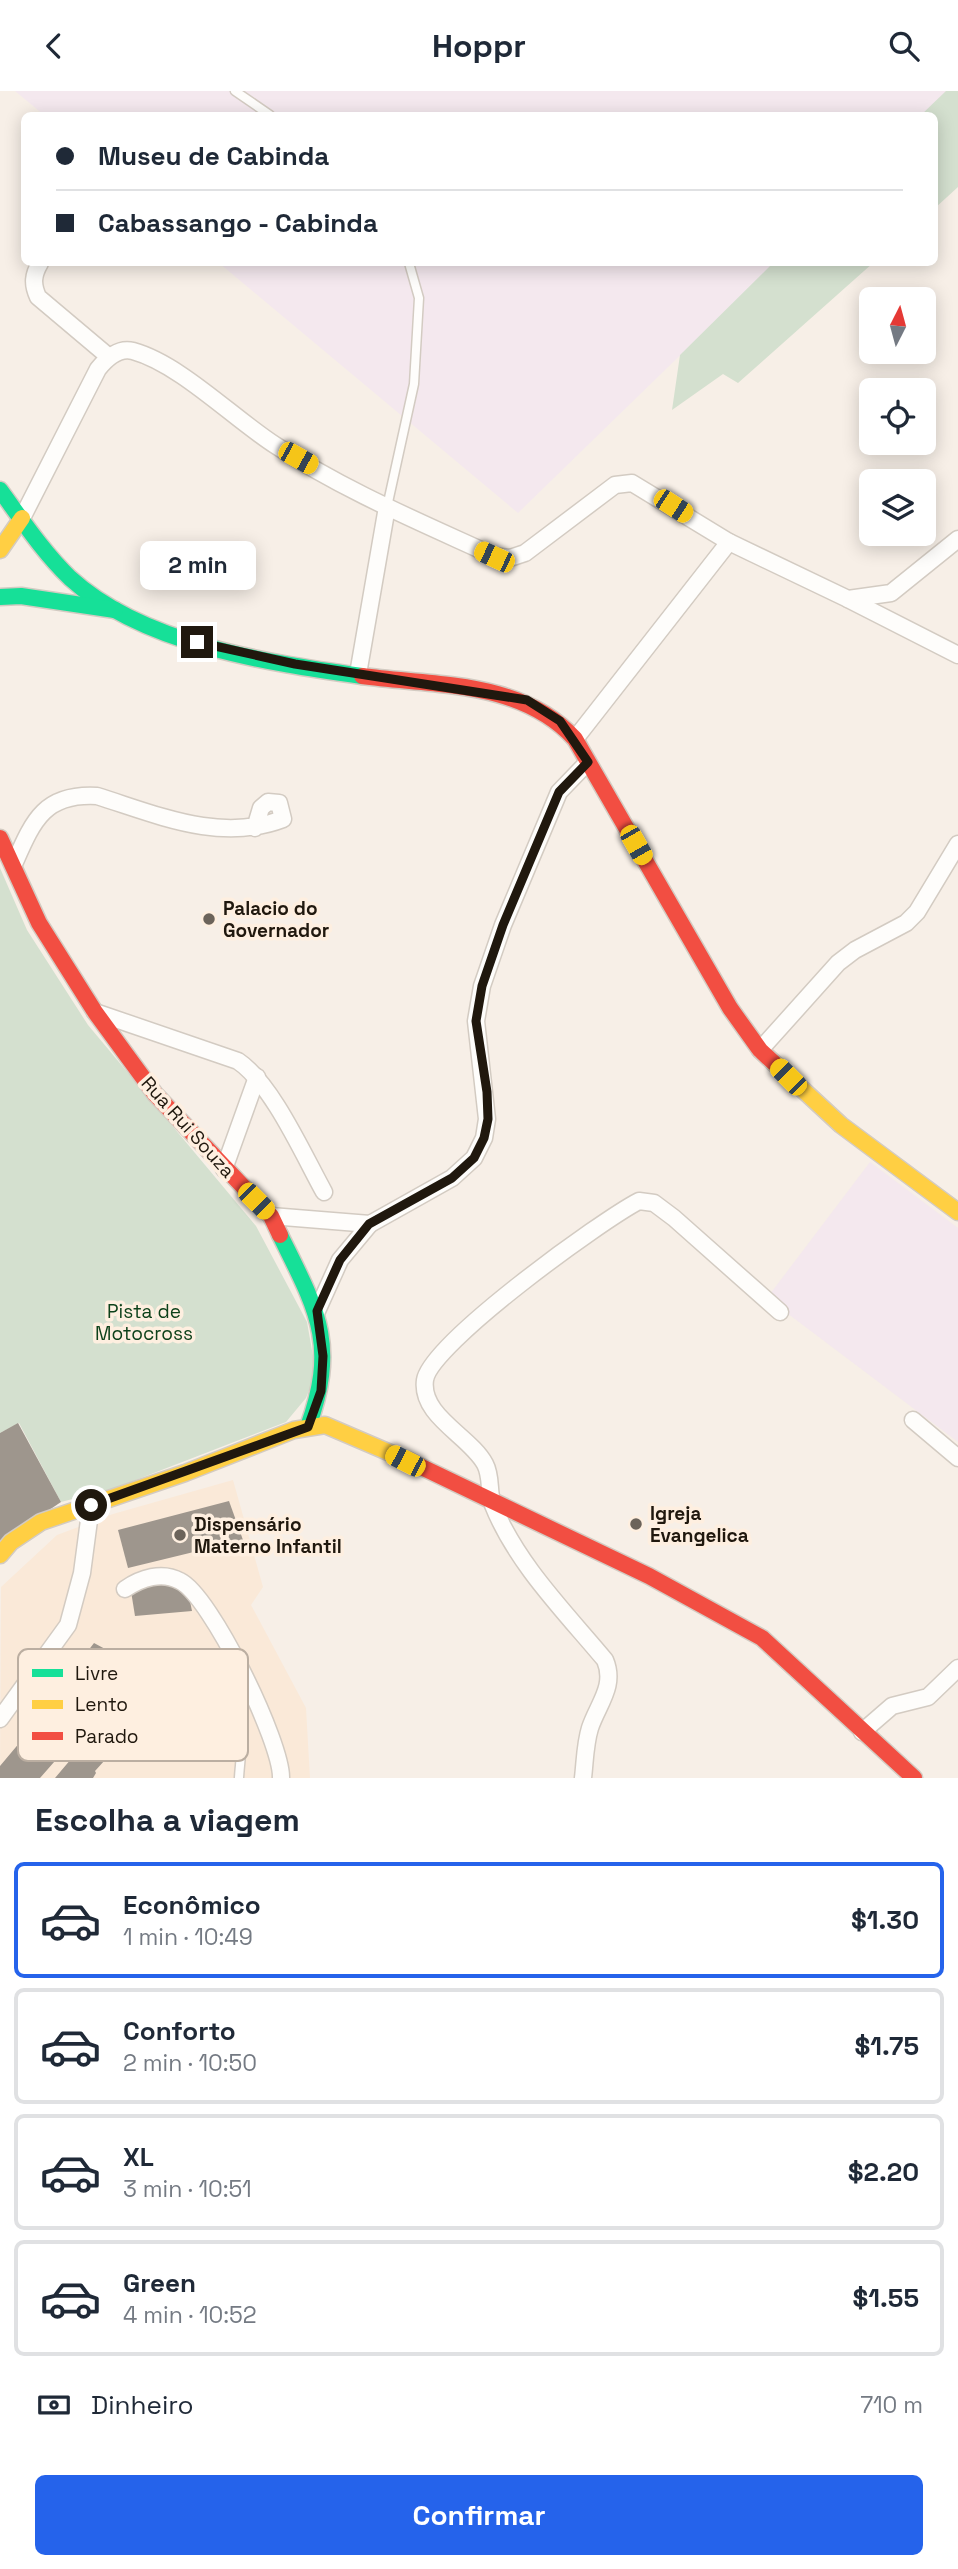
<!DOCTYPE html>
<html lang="pt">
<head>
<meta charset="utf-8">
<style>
  body { margin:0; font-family:"Space Grotesk",sans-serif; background:#f2f2f3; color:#1f2937; height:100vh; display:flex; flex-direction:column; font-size:26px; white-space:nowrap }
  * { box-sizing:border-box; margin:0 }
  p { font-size:23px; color:#747a83 }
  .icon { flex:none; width:38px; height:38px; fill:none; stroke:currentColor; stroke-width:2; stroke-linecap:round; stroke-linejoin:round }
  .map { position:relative; height:1687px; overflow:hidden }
  .side { display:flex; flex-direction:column; background:#fff; flex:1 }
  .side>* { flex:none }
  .hud { position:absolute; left:21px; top:21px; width:917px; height:154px; border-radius:10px; box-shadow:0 4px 18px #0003; display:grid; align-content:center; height:154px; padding:0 35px; background:#fff }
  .needle { width:46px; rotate:6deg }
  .buttons { position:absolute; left:859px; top:196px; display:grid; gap:14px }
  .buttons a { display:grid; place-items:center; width:77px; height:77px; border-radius:10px; background:#fff; box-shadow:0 4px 18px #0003; font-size:35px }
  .end { position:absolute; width:32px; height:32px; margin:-16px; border:9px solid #20180e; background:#fff; box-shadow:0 0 0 4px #fff }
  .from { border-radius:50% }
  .bubble { position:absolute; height:49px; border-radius:10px; background:#fff; box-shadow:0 4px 18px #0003; font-size:23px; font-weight:700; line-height:49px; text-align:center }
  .car { position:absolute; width:21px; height:42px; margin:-21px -10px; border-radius:9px; box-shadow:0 0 5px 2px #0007; background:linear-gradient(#f5c518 24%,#345 0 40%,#f5c518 0 76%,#345 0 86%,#f5c518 0) }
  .hud b { display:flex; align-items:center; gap:24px; height:66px; font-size:26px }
  .hud b+b { border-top:2px solid #e0e1e3 }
  .hud i { width:18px; height:18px; background:#1f2937 }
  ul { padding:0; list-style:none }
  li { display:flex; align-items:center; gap:21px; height:116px; margin:0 14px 10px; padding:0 21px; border:4px solid #e0e1e3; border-radius:10px }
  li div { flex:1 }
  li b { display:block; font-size:26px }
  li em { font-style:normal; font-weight:700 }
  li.active { border-color:#2563eb }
  li>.icon { width:63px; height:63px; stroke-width:1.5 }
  h2 { padding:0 35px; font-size:32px; line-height:84px }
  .pay { display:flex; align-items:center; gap:18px; height:77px; padding:0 35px; font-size:26px }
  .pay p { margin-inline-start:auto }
  .action { display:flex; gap:14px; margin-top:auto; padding:14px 35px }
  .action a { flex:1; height:80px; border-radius:10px; background:#2563eb; color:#fff; font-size:28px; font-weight:700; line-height:80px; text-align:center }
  header { display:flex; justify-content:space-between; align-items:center; height:91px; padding:0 35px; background:#fff; font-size:32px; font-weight:700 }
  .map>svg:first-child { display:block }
  .industrial { fill:#f4e8ee }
  .built { fill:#fae9d8 }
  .green { fill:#d4e0cf }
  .building { fill:#9e968d }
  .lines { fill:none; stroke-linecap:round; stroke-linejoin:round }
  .lane-casing { stroke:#d3cbc2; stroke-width:11 }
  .street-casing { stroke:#d3cbc2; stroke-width:19 }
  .fast-casing { stroke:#d3cbc2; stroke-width:19 }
  .slow-casing { stroke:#d3cbc2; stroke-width:19 }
  .jam-casing { stroke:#d3cbc2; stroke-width:19 }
  .lane { stroke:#fefdfb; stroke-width:8 }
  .street { stroke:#fefdfb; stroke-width:16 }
  .fast { stroke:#16e098; stroke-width:16 }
  .slow { stroke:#ffcf43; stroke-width:16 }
  .jam { stroke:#f24e42; stroke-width:16 }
  .route { stroke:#20180e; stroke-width:9 }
  .poi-dot { fill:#6b635a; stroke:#feefe0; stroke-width:2.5 }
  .labels { text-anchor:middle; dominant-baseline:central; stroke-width:7; stroke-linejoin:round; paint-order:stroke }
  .poi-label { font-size:19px; font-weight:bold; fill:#20180e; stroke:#feefe0; text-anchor:start }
  .street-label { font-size:19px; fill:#20180e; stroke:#feefe0 }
  .park-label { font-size:19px; fill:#0d411a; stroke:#feefe0 }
  .key { fill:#feefe0; stroke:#bbaea1; stroke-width:2 }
  .key-label { font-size:19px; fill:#20180e }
</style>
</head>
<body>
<header><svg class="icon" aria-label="back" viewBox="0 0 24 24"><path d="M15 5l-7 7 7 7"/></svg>Hoppr<svg class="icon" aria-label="search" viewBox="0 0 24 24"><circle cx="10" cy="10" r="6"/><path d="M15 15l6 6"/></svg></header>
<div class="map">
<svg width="958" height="1687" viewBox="0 0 958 1687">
  <rect width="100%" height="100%" fill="#f7efe7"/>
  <g class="industrial">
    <polygon points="15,0 947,0 922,24 44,24"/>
    <polygon points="219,172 775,172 518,422"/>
    <polygon points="870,1071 958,1137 958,1351 767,1207"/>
  </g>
  <polygon class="built" points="233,1389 263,1496 251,1514 306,1617 310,1687 0,1687 1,1496 57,1444 113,1423"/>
  <g class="green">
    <polygon points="946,0 958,0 958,96 935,117 934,24 921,24"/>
    <polygon points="773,172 873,172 738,292 723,283 672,319 680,264"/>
    <polygon points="0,777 27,839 88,934 256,1135 307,1231 316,1282 306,1307 286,1331 115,1397 61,1411 19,1332 0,1342"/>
  </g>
  <g class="building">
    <polygon points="18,1332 61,1411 0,1452 0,1342"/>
    <polygon points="229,1410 243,1449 128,1477 118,1439"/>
    <polygon points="185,1486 192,1520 135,1525 130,1494"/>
    <polygon points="94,1552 107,1559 99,1567 105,1573 106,1608 100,1619 107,1629 85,1651 105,1669 95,1680 96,1682 93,1687 55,1687 77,1661 69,1654 40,1687 0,1687 0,1675 68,1594 64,1591"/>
  </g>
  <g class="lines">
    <defs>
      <g id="lane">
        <polyline points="235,0 270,24"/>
        <polyline points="387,416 414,293 419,207 409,172"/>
        <path d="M190 1612C198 1611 209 1609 218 1610 251 1614 240 1664 239 1687"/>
      </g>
      <g id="street">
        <path d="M40 172C33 184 32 193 38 206L108 265"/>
        <path d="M22 427 98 278C106 268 118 256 133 260 180 273 233 327 275 354 343 399 420 431 494 465L510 467 525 462 615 394 632 392 729 451 848 508 891 502 958 448"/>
        <polyline points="848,508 958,564"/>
        <polyline points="358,583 387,416"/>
        <polyline points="575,648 729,451"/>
        <path d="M14 773C33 730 44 702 97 705 158 724 220 752 283 728L279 712 268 711 261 717 255 737"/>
        <path d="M95 921 238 970C272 993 303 1063 324 1101"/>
        <polyline points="760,959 838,872 855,859 906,832 917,821 958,753"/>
        <polyline points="224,1078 257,986"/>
        <polyline points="271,1125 370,1133 452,1087 474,1067 484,1047 487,1028 476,930 482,895 503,834 559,701 588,671"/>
        <polyline points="317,1220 340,1169 370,1133"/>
        <polyline points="913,1329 958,1367"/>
        <path d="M125 1498C141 1487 162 1480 180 1490 211 1505 282 1652 281 1687"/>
        <polyline points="0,1628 68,1534 82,1482 91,1414"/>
        <polyline points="862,1641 892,1615 928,1606 958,1577"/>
        <path d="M583 1687C585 1670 585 1653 590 1637 598 1613 616 1595 605 1569 565 1521 516 1472 493 1414 488 1401 492 1386 485 1373 470 1345 420 1325 425 1289 430 1253 602 1129 639 1110L654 1112 674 1127 780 1221"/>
      </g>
      <g id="fast">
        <path d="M0 399C22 429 43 461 70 487 142 553 268 572 362 585"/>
        <polyline points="0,506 21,505 115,519"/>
        <path d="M280 1144C317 1219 338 1252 308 1336"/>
      </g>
      <g id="slow">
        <polyline points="0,459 22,427"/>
        <polyline points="774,972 841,1034 958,1121"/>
        <polyline points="0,1464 11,1451 41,1431 185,1382 294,1339 325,1334 409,1370"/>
      </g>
      <g id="jam">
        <path d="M362 585C436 595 521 589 575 648L730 917 760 959 774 972"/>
        <polyline points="0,747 39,832 95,921 155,1003 271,1125 280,1144"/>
        <polyline points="409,1370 649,1485 762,1547 914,1687"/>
      </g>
    </defs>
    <use href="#lane" class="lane-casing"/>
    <use href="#street" class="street-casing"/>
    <use href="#fast" class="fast-casing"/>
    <use href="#slow" class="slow-casing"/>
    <use href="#jam" class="jam-casing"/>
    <use href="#lane" class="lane"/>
    <use href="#street" class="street"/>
    <use href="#fast" class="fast"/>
    <use href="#slow" class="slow"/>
    <use href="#jam" class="jam"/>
  </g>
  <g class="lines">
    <polyline class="route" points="91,1414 308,1336 321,1300 323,1265 317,1220 340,1169 369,1133 452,1087 474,1067 484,1047 488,1028 487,1001 476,930 482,895 503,834 559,701 588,671 560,630 527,609 295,573 197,551"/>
  </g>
  <g class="poi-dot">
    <circle cx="209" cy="828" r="7"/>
    <circle cx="636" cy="1433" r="7"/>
    <circle cx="180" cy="1444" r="7"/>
  </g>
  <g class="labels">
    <g class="poi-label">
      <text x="223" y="817">Palacio do<tspan x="223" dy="22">Governador</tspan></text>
      <text x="650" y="1422">Igreja<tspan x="650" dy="22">Evangelica</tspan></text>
      <text x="194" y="1433">Dispensário<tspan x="194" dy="22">Materno Infantil</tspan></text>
    </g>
    <g class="street-label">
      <text transform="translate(188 1036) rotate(48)">Rua Rui Souza</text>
    </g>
    <g class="park-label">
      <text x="144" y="1220">Pista de<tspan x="144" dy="22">Motocross</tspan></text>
    </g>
  </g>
  <rect x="18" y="1558" width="230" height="112" rx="10" class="key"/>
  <rect x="32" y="1578" width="31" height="8" fill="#16e098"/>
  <rect x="32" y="1609" width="31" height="9" fill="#ffcf43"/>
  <rect x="32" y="1641" width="31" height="8" fill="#f24e42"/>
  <g class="key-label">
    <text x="75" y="1589">Livre</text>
    <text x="75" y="1620">Lento</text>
    <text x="75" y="1652">Parado</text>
  </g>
</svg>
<div class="buttons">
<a><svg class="needle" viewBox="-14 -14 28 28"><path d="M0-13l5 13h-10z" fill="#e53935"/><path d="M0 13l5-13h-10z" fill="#747a83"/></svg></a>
<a><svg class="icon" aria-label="locate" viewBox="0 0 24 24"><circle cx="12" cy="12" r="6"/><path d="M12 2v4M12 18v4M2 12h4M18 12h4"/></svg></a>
<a><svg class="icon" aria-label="layers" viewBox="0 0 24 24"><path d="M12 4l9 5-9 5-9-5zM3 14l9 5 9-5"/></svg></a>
</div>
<i class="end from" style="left:91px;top:1414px"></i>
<i class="end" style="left:197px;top:551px"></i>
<div class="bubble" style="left:140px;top:450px;width:116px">2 min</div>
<i class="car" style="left:298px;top:367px;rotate:119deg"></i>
<i class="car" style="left:673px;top:415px;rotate:123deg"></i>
<i class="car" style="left:494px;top:466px;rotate:295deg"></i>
<i class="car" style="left:636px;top:754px;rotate:150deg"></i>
<i class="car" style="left:788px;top:986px;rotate:315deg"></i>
<i class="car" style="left:256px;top:1110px;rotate:135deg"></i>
<i class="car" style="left:405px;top:1370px;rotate:297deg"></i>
<div class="hud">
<b><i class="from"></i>Museu de Cabinda</b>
<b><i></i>Cabassango - Cabinda</b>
</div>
</div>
<section class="side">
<h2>Escolha a viagem</h2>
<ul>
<li class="active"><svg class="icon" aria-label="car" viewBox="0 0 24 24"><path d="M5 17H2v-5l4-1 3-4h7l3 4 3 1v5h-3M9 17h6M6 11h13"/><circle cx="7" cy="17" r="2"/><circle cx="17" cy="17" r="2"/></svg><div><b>Econômico</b><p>1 min · 10:49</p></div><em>$1.30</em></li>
<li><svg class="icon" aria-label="car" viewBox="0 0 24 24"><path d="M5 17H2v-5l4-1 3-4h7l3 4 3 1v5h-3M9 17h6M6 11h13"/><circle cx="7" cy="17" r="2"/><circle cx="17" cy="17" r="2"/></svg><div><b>Conforto</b><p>2 min · 10:50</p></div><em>$1.75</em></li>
<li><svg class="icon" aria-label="car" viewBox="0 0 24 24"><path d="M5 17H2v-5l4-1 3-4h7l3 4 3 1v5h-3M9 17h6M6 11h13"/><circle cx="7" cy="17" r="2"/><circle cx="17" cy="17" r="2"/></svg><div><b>XL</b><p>3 min · 10:51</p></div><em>$2.20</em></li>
<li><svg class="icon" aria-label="car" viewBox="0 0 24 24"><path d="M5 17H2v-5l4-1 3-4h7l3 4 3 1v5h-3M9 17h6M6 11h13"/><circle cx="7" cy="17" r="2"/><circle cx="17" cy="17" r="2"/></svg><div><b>Green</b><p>4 min · 10:52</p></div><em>$1.55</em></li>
</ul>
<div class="pay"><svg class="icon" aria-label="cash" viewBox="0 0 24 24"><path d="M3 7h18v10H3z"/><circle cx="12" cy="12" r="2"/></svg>Dinheiro<p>710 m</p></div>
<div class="action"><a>Confirmar</a></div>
</section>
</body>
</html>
